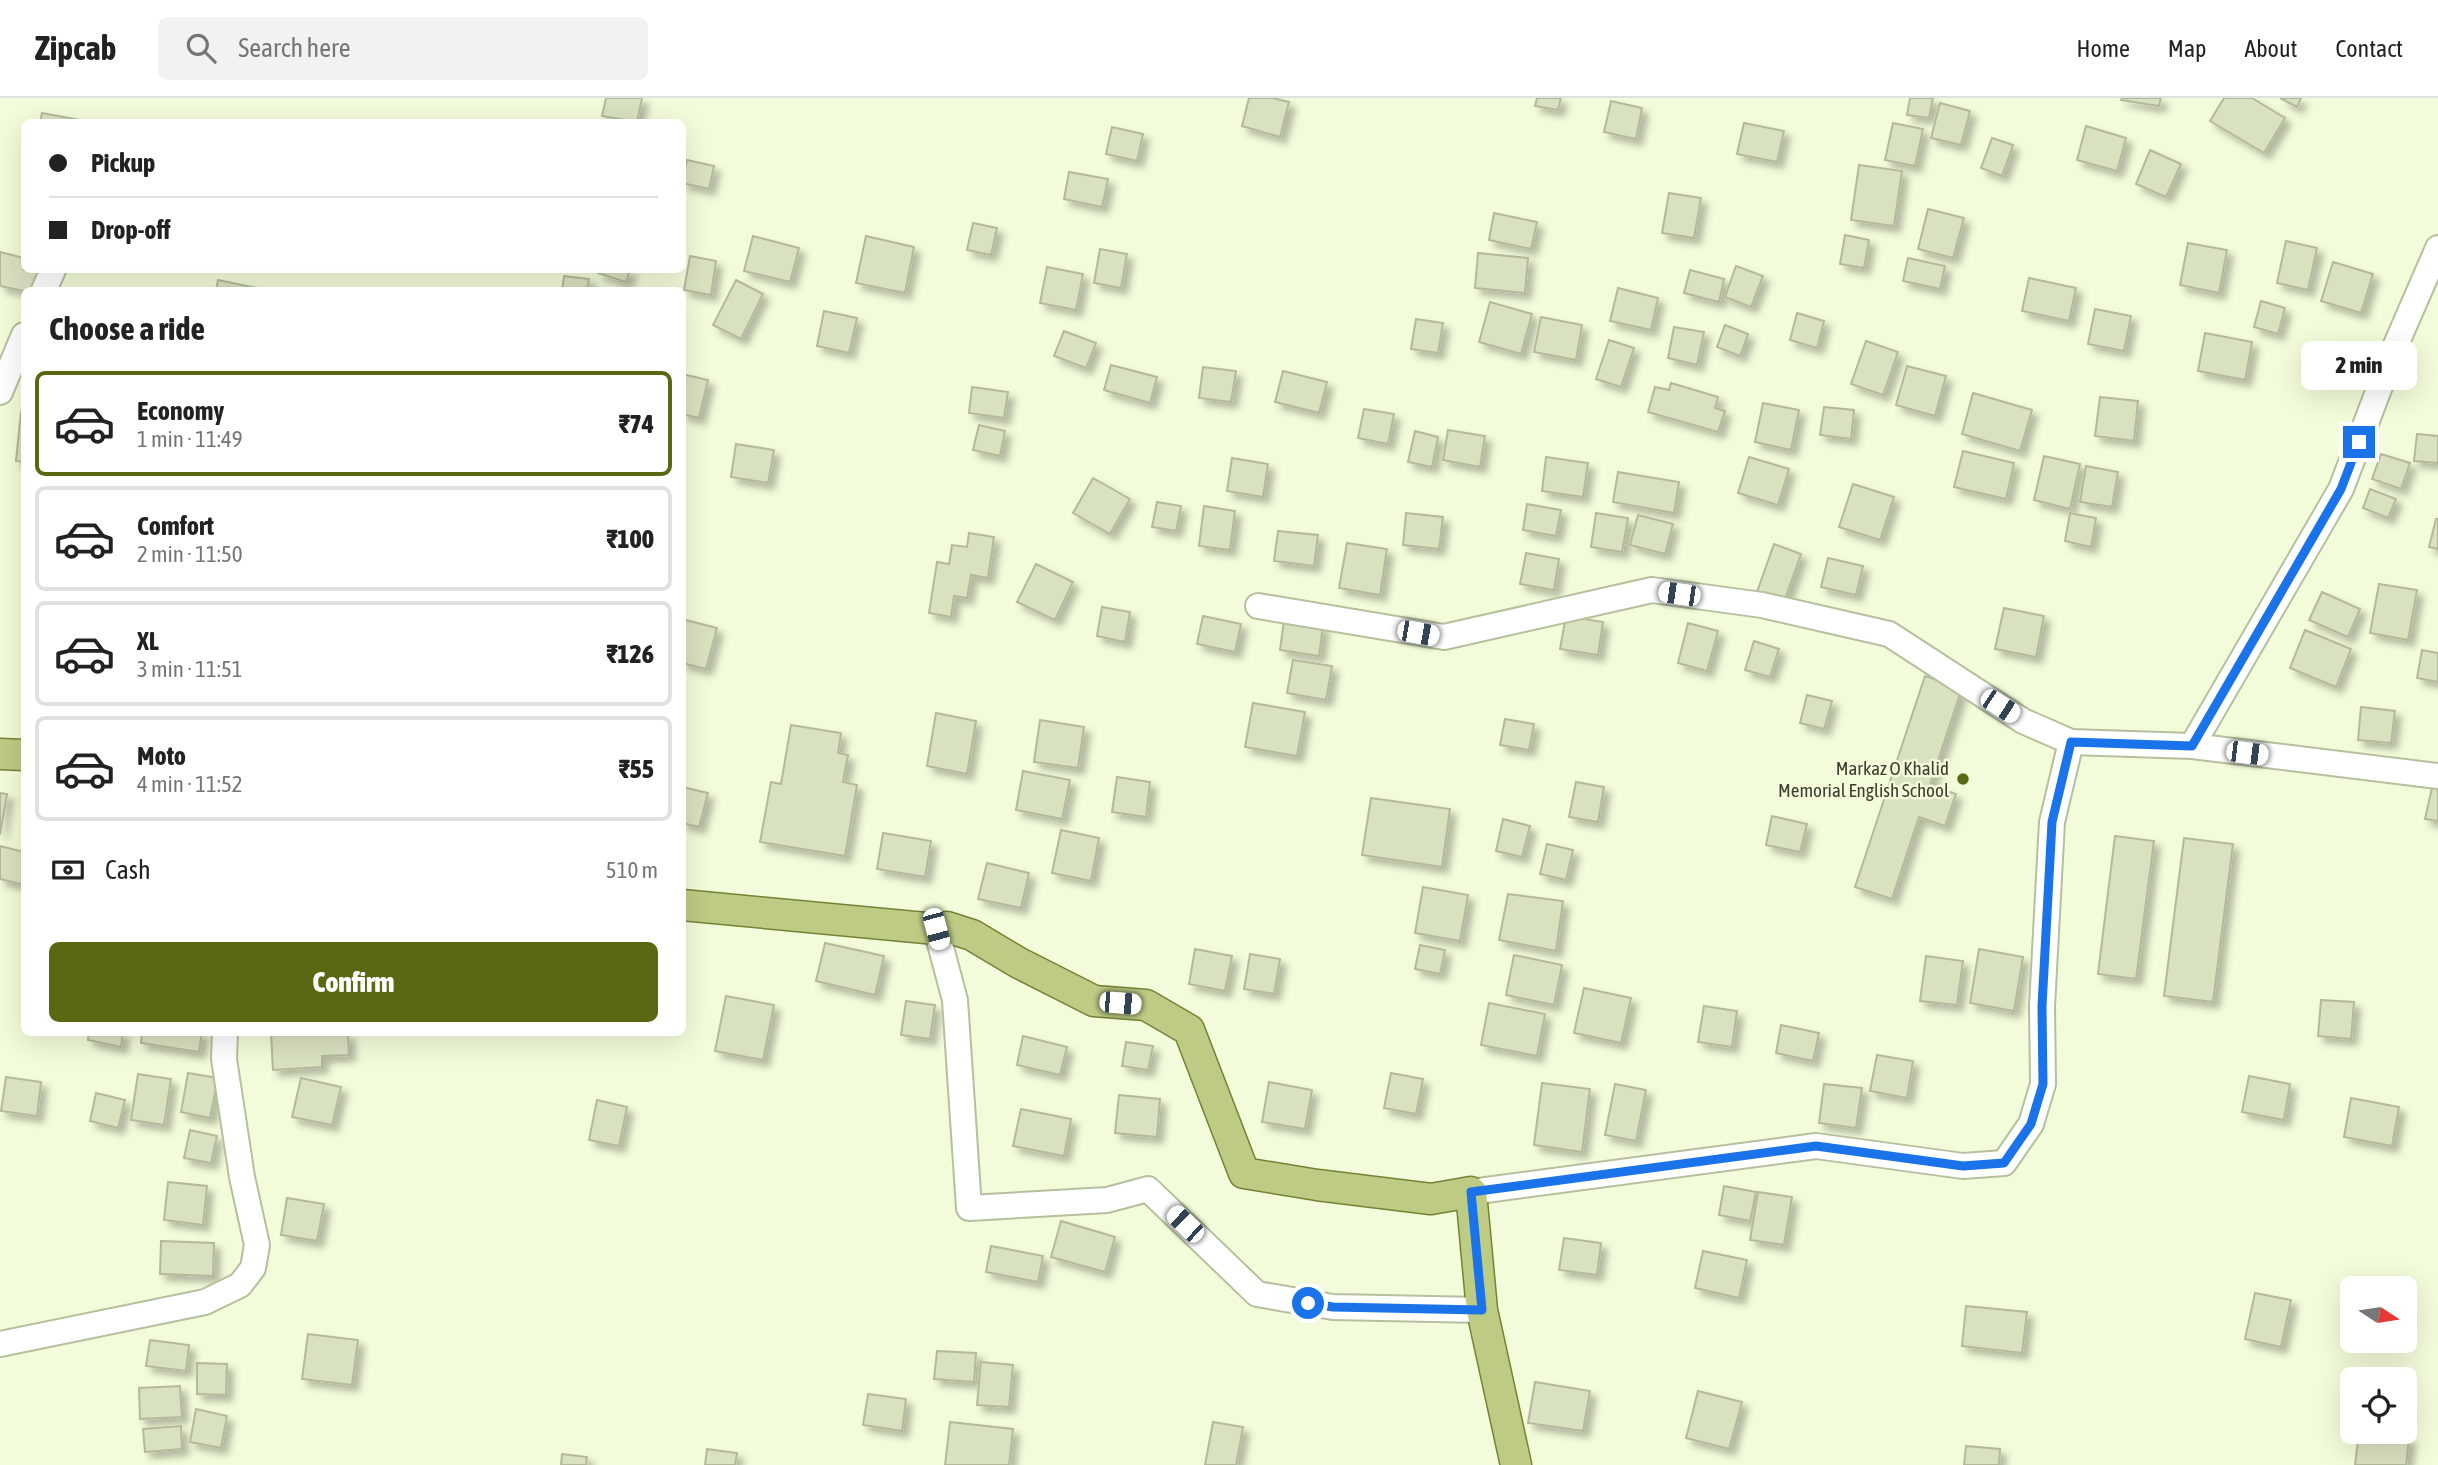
<!DOCTYPE html>
<html lang="en">
<head>
<meta charset="utf-8">
<style>
  body { margin:0; font-family:"Asap Condensed",sans-serif; background:#f2f2f2; color:#222; height:100vh; display:flex; flex-direction:column; font-size:26px; white-space:nowrap }
  * { box-sizing:border-box; margin:0 }
  p { font-size:23px; color:#767676 }
  .icon { flex:none; width:38px; height:38px; fill:none; stroke:currentColor; stroke-width:2; stroke-linecap:round; stroke-linejoin:round }
  .map { position:relative; flex:1; overflow:hidden }
  .side { position:absolute; left:21px; top:189px; width:665px; height:749px; display:flex; flex-direction:column; background:#fff; border-radius:10px; box-shadow:0 7px 28px #0002 }
  .side>* { flex:none }
  .hud { position:absolute; left:21px; top:21px; width:665px; height:154px; border-radius:10px; box-shadow:0 7px 28px #0002; display:grid; align-content:center; height:154px; padding:0 28px; background:#fff }
  .needle { width:46px; rotate:102deg }
  .fabs { position:absolute; left:2340px; top:1178px; display:grid; gap:14px }
  .fabs a { display:grid; place-items:center; width:77px; height:77px; border-radius:10px; background:#fff; box-shadow:0 7px 28px #0002; font-size:35px }
  .end { position:absolute; width:32px; height:32px; margin:-16px; border:9px solid #1a73e8; background:#fff; box-shadow:0 0 0 4px #fff }
  .from { border-radius:50% }
  .bubble { position:absolute; height:49px; border-radius:10px; background:#fff; box-shadow:0 7px 28px #0002; font-size:23px; font-weight:800; line-height:49px; text-align:center }
  .car { position:absolute; width:21px; height:42px; margin:-21px -10px; border-radius:9px; box-shadow:0 0 5px 2px #0007; background:linear-gradient(#fff 24%,#345 0 40%,#fff 0 76%,#345 0 86%,#fff 0) }
  .hud b { display:flex; align-items:center; gap:24px; height:66px; font-size:26px }
  .hud b+b { border-top:2px solid #e0e0e0 }
  .hud i { width:18px; height:18px; background:#222 }
  ul { padding:0; list-style:none }
  li { display:flex; align-items:center; gap:21px; height:105px; margin:0 14px 10px; padding:0 14px; border:4px solid #e0e0e0; border-radius:10px }
  li div { flex:1 }
  li b { display:block; font-size:26px }
  li em { font-style:normal; font-weight:800 }
  li.active { border-color:#596913 }
  li>.icon { width:63px; height:63px; stroke-width:1.5 }
  h2 { padding:0 28px; font-size:32px; line-height:84px }
  .pay { display:flex; align-items:center; gap:18px; height:77px; padding:0 28px; font-size:26px }
  .pay p { margin-inline-start:auto }
  .cta { display:flex; gap:14px; margin-top:auto; padding:14px 28px }
  .cta a { flex:1; height:80px; border-radius:10px; background:#596913; color:#fff; font-size:28px; font-weight:800; line-height:80px; text-align:center }
  header { display:flex; align-items:center; gap:42px; box-sizing:border-box; height:98px; padding:0 35px; background:#fff; border-bottom:2px solid #e0e0e0 }
  header strong { font-size:33px }
  nav { display:flex; gap:38px; margin-inline-start:auto; font-size:24px }
  .search { width:490px; height:63px; background:#f2f2f2; display:flex; align-items:center; gap:18px; box-sizing:border-box; padding:0 24px; border-radius:10px; color:#767676; font-size:26px }
  .map>svg:first-child { display:block }
  .building { fill:#d8e1c0; stroke:#b2ba9a; stroke-width:2; filter:url(#shadow) }
  .lines { fill:none; stroke-linecap:round; stroke-linejoin:round }
  .minor-casing { stroke:#b6bf9e; stroke-width:28 }
  .major-casing { stroke:#738333; stroke-width:33 }
  .minor { stroke:#fff; stroke-width:24 }
  .major { stroke:#bdcb85; stroke-width:30 }
  .route { stroke:#1a73e8; stroke-width:9 }
  .poi-dot { fill:#596913; stroke:#f2fcda; stroke-width:2.5 }
  .labels { text-anchor:middle; dominant-baseline:central; stroke-width:5; stroke-linejoin:round; paint-order:stroke }
  .poi-label { font-size:19px; fill:#3b3e31; stroke:#f2fcda; text-anchor:end }
</style>
</head>
<body>
<header>
<strong>Zipcab</strong>
<div class="search"><svg class="icon" aria-label="search" viewBox="0 0 24 24"><circle cx="10" cy="10" r="6"/><path d="M15 15l6 6"/></svg>Search here</div>
<nav><a>Home</a><a>Map</a><a>About</a><a>Contact</a></nav>
</header>
<div class="map">
<svg width="2438" height="1367" viewBox="0 0 2438 1367">
  <defs>
    <filter id="shadow"><feDropShadow dx="6" dy="6" stdDeviation="3.5" flood-color="#0004"/></filter>
  </defs>
  <rect width="100%" height="100%" fill="#f2fcda"/>
  <g class="building">
    <polygon points="606,0 642,0 637,24 602,18"/>
    <polygon points="1249,0 1273,0 1289,4 1280,39 1242,28"/>
    <polygon points="1537,0 1561,0 1558,12 1535,8"/>
    <polygon points="1910,0 1933,0 1929,20 1907,17"/>
    <polygon points="2122,0 2161,0 2159,8 2121,2"/>
    <polygon points="2224,0 2252,0 2285,20 2264,55 2210,23"/>
    <polygon points="2280,0 2301,0 2297,9"/>
    <polygon points="1611,3 1642,10 1636,41 1604,34"/>
    <polygon points="1940,5 1970,13 1961,47 1931,40"/>
    <polygon points="42,15 80,22 80,24 40,24"/>
    <polygon points="1744,25 1784,33 1777,64 1737,56"/>
    <polygon points="1893,25 1923,31 1915,68 1885,62"/>
    <polygon points="2086,28 2126,40 2117,73 2077,62"/>
    <polygon points="1112,29 1143,36 1137,63 1106,56"/>
    <polygon points="1992,40 2013,47 2002,78 1981,70"/>
    <polygon points="2150,52 2181,66 2166,99 2136,86"/>
    <polygon points="687,62 714,68 709,91 682,85"/>
    <polygon points="1859,67 1902,73 1894,128 1851,122"/>
    <polygon points="1069,74 1108,81 1102,109 1064,101"/>
    <polygon points="1669,95 1701,100 1694,140 1662,135"/>
    <polygon points="1928,111 1964,120 1953,160 1918,151"/>
    <polygon points="1494,115 1537,124 1531,151 1489,142"/>
    <polygon points="973,125 997,130 991,157 967,152"/>
    <polygon points="1845,137 1869,142 1864,170 1840,166"/>
    <polygon points="753,138 799,150 790,184 744,173"/>
    <polygon points="866,138 914,149 905,195 856,185"/>
    <polygon points="2286,143 2317,150 2308,192 2277,185"/>
    <polygon points="2188,145 2227,152 2219,195 2180,187"/>
    <polygon points="1100,151 1127,156 1121,190 1094,185"/>
    <polygon points="0,154 24,160 24,172 40,172 36,192 24,193 0,188"/>
    <polygon points="1478,155 1528,160 1525,195 1475,190"/>
    <polygon points="690,158 716,163 711,197 684,192"/>
    <polygon points="1908,160 1945,168 1940,191 1903,183"/>
    <polygon points="2333,164 2373,176 2361,215 2321,203"/>
    <polygon points="1736,168 1763,178 1751,209 1725,199"/>
    <polygon points="1047,169 1083,176 1076,212 1040,205"/>
    <polygon points="599,172 630,172 626,184 598,175"/>
    <polygon points="1690,172 1724,181 1719,204 1684,195"/>
    <polygon points="564,178 589,181 587,192 562,192"/>
    <polygon points="2029,180 2076,190 2069,223 2022,213"/>
    <polygon points="218,182 266,192 216,192"/>
    <polygon points="736,182 763,196 741,241 713,227"/>
    <polygon points="1618,190 1658,200 1651,232 1610,223"/>
    <polygon points="2261,203 2285,210 2278,236 2254,229"/>
    <polygon points="1490,204 1532,216 1521,256 1479,244"/>
    <polygon points="2095,211 2131,218 2124,253 2088,246"/>
    <polygon points="824,213 857,220 849,255 817,248"/>
    <polygon points="1797,215 1824,223 1817,250 1790,242"/>
    <polygon points="1541,219 1582,227 1576,262 1534,254"/>
    <polygon points="1416,221 1443,225 1438,255 1411,251"/>
    <polygon points="1725,227 1748,236 1740,258 1717,249"/>
    <polygon points="1674,229 1704,234 1697,267 1668,260"/>
    <polygon points="1064,233 1096,245 1086,270 1054,258"/>
    <polygon points="2205,235 2252,244 2245,282 2198,273"/>
    <polygon points="1609,242 1634,250 1621,289 1596,281"/>
    <polygon points="1866,243 1898,254 1883,297 1851,286"/>
    <polygon points="1111,267 1157,279 1150,305 1104,292"/>
    <polygon points="1907,268 1946,278 1935,318 1896,307"/>
    <polygon points="1203,269 1236,273 1231,304 1199,300"/>
    <polygon points="1283,273 1327,284 1319,315 1275,304"/>
    <polygon points="682,276 708,282 699,320 682,316"/>
    <polygon points="1671,285 1718,299 1715,310 1725,313 1718,334 1648,314 1655,289 1669,292"/>
    <polygon points="972,289 1008,294 1004,320 969,315"/>
    <polygon points="1973,295 2032,312 2020,353 1962,336"/>
    <polygon points="2100,299 2138,303 2134,343 2095,338"/>
    <polygon points="1763,305 1799,312 1791,352 1755,344"/>
    <polygon points="1824,309 1854,312 1851,341 1820,337"/>
    <polygon points="1364,311 1394,316 1388,346 1358,340"/>
    <polygon points="21,314 24,314 24,364 16,363"/>
    <polygon points="979,327 1005,333 1000,358 973,352"/>
    <polygon points="1448,332 1485,338 1480,369 1443,362"/>
    <polygon points="1415,333 1438,339 1432,369 1408,364"/>
    <polygon points="2417,336 2438,338 2438,365 2414,363"/>
    <polygon points="736,346 774,352 768,385 731,379"/>
    <polygon points="1963,353 2014,365 2006,401 1954,389"/>
    <polygon points="2381,356 2410,365 2401,391 2372,381"/>
    <polygon points="2044,358 2080,366 2070,411 2034,402"/>
    <polygon points="1546,359 1588,365 1583,399 1542,393"/>
    <polygon points="1749,359 1789,371 1778,407 1738,395"/>
    <polygon points="1232,360 1268,366 1263,399 1227,393"/>
    <polygon points="2086,368 2118,374 2112,409 2080,404"/>
    <polygon points="1618,374 1679,384 1674,415 1613,404"/>
    <polygon points="1093,380 1130,401 1110,436 1073,415"/>
    <polygon points="1853,386 1894,399 1880,442 1839,429"/>
    <polygon points="2370,391 2396,401 2388,420 2363,410"/>
    <polygon points="1157,404 1181,408 1176,433 1152,429"/>
    <polygon points="1527,406 1561,412 1556,438 1523,432"/>
    <polygon points="1204,408 1235,413 1230,452 1199,448"/>
    <polygon points="1406,415 1443,419 1439,451 1403,447"/>
    <polygon points="1596,415 1628,420 1622,454 1591,449"/>
    <polygon points="2070,415 2096,420 2091,449 2065,443"/>
    <polygon points="1638,417 1673,426 1665,456 1630,447"/>
    <polygon points="2436,421 2438,421 2438,451 2429,449"/>
    <polygon points="1278,433 1318,437 1314,468 1274,463"/>
    <polygon points="969,435 994,439 988,480 971,477 967,500 954,498 951,519 929,515 937,464 949,466 952,447 967,449"/>
    <polygon points="1347,445 1387,451 1380,497 1339,490"/>
    <polygon points="1774,446 1801,456 1784,504 1757,494"/>
    <polygon points="1526,455 1559,461 1554,492 1520,486"/>
    <polygon points="1828,460 1863,468 1856,497 1821,489"/>
    <polygon points="1036,466 1073,484 1055,522 1017,504"/>
    <polygon points="2379,486 2417,492 2408,542 2370,535"/>
    <polygon points="2322,494 2360,511 2348,539 2309,522"/>
    <polygon points="1102,509 1130,514 1125,544 1097,538"/>
    <polygon points="2004,510 2044,518 2036,559 1995,551"/>
    <polygon points="1203,518 1241,526 1235,554 1197,546"/>
    <polygon points="1566,518 1603,524 1598,557 1560,551"/>
    <polygon points="682,521 717,530 706,571 682,565"/>
    <polygon points="1284,522 1323,528 1319,558 1280,552"/>
    <polygon points="1688,525 1718,533 1707,573 1678,565"/>
    <polygon points="2305,532 2351,551 2336,589 2290,570"/>
    <polygon points="1754,543 1779,551 1770,579 1745,572"/>
    <polygon points="2422,552 2438,555 2438,584 2417,580"/>
    <polygon points="1293,562 1332,568 1326,602 1287,595"/>
    <polygon points="1925,578 1962,590 1930,687 1956,696 1945,728 1919,719 1892,801 1855,789"/>
    <polygon points="1807,597 1832,603 1824,631 1800,625"/>
    <polygon points="1253,605 1305,614 1297,658 1245,649"/>
    <polygon points="2361,609 2395,613 2391,645 2358,642"/>
    <polygon points="936,615 976,623 967,676 927,668"/>
    <polygon points="1505,621 1534,626 1529,652 1500,647"/>
    <polygon points="1040,622 1084,629 1078,670 1034,664"/>
    <polygon points="791,627 841,635 838,655 848,657 843,684 857,687 845,758 760,744 771,684 781,686"/>
    <polygon points="1023,673 1070,682 1062,721 1016,712"/>
    <polygon points="1117,679 1150,684 1146,719 1112,714"/>
    <polygon points="1576,684 1604,689 1598,724 1569,719"/>
    <polygon points="2433,685 2438,686 2438,723 2425,721"/>
    <polygon points="682,689 708,695 699,729 682,725"/>
    <polygon points="0,695 7,696 0,737"/>
    <polygon points="1371,700 1450,711 1442,769 1362,757"/>
    <polygon points="1772,718 1807,726 1800,754 1766,747"/>
    <polygon points="1503,721 1530,728 1522,759 1496,753"/>
    <polygon points="1061,732 1099,740 1091,783 1052,775"/>
    <polygon points="883,735 931,743 925,779 877,771"/>
    <polygon points="2115,738 2154,743 2136,881 2098,876"/>
    <polygon points="2184,740 2233,746 2213,904 2164,898"/>
    <polygon points="1547,746 1573,752 1566,782 1540,776"/>
    <polygon points="0,748 24,754 24,787 0,781"/>
    <polygon points="987,765 1029,775 1021,810 978,801"/>
    <polygon points="1423,789 1468,797 1460,843 1415,835"/>
    <polygon points="1508,796 1563,803 1556,853 1499,842"/>
    <polygon points="825,845 884,858 875,897 816,883"/>
    <polygon points="1420,847 1445,852 1440,876 1415,871"/>
    <polygon points="1195,851 1232,858 1225,893 1189,886"/>
    <polygon points="1979,851 2023,859 2014,913 1970,905"/>
    <polygon points="1250,856 1280,861 1274,896 1244,891"/>
    <polygon points="1514,857 1562,867 1554,907 1506,897"/>
    <polygon points="1926,858 1963,863 1957,907 1920,903"/>
    <polygon points="1584,890 1631,900 1621,945 1574,935"/>
    <polygon points="726,898 774,907 763,962 715,953"/>
    <polygon points="2321,902 2354,904 2351,941 2318,938"/>
    <polygon points="906,903 935,907 930,941 901,937"/>
    <polygon points="1489,905 1545,916 1537,958 1481,947"/>
    <polygon points="1704,908 1737,913 1732,949 1698,944"/>
    <polygon points="1781,927 1819,935 1813,963 1776,955"/>
    <polygon points="89,934 123,934 121,949 88,942"/>
    <polygon points="142,934 202,934 199,954 141,945"/>
    <polygon points="271,934 320,934 321,937 348,936 349,957 322,958 322,969 273,972"/>
    <polygon points="1023,938 1067,949 1060,977 1017,967"/>
    <polygon points="1126,944 1153,948 1148,972 1122,968"/>
    <polygon points="1877,957 1913,963 1907,1000 1870,993"/>
    <polygon points="188,975 218,980 210,1020 181,1014"/>
    <polygon points="1391,975 1423,981 1416,1016 1384,1010"/>
    <polygon points="138,976 171,981 164,1027 131,1022"/>
    <polygon points="2249,978 2290,986 2284,1022 2242,1014"/>
    <polygon points="6,979 41,984 37,1018 1,1013"/>
    <polygon points="301,980 341,989 332,1027 292,1019"/>
    <polygon points="1269,984 1312,992 1305,1031 1262,1024"/>
    <polygon points="1542,985 1590,991 1582,1054 1534,1047"/>
    <polygon points="1615,986 1646,992 1636,1043 1605,1037"/>
    <polygon points="1824,986 1862,990 1856,1030 1819,1025"/>
    <polygon points="96,995 125,1002 118,1030 90,1023"/>
    <polygon points="1119,997 1160,1001 1157,1039 1115,1035"/>
    <polygon points="2351,1000 2399,1009 2392,1048 2344,1039"/>
    <polygon points="597,1002 627,1009 619,1048 589,1042"/>
    <polygon points="1021,1011 1071,1021 1064,1058 1013,1048"/>
    <polygon points="190,1032 217,1038 211,1065 184,1060"/>
    <polygon points="168,1084 207,1088 203,1127 164,1122"/>
    <polygon points="1724,1088 1756,1094 1750,1123 1719,1117"/>
    <polygon points="1758,1094 1792,1099 1784,1147 1750,1142"/>
    <polygon points="287,1100 324,1106 317,1143 281,1137"/>
    <polygon points="1061,1123 1115,1139 1105,1174 1051,1159"/>
    <polygon points="1564,1140 1601,1145 1597,1177 1559,1172"/>
    <polygon points="161,1143 214,1145 213,1178 160,1176"/>
    <polygon points="991,1148 1043,1158 1038,1184 986,1174"/>
    <polygon points="1703,1153 1747,1162 1739,1200 1695,1190"/>
    <polygon points="2255,1195 2291,1202 2281,1249 2245,1241"/>
    <polygon points="1966,1208 2027,1214 2022,1255 1962,1248"/>
    <polygon points="308,1236 358,1242 352,1287 302,1281"/>
    <polygon points="150,1242 189,1247 186,1273 146,1268"/>
    <polygon points="937,1253 976,1255 974,1284 934,1281"/>
    <polygon points="981,1264 1013,1267 1009,1309 977,1307"/>
    <polygon points="197,1265 227,1266 226,1297 197,1296"/>
    <polygon points="1535,1284 1590,1293 1583,1333 1528,1325"/>
    <polygon points="180,1288 182,1319 140,1321 139,1290"/>
    <polygon points="1698,1293 1742,1304 1729,1351 1686,1340"/>
    <polygon points="868,1296 906,1301 902,1333 863,1327"/>
    <polygon points="196,1311 227,1318 221,1350 190,1344"/>
    <polygon points="950,1324 1013,1331 1009,1367 945,1367"/>
    <polygon points="1213,1324 1243,1329 1236,1367 1205,1367"/>
    <polygon points="181,1328 182,1351 145,1354 143,1331"/>
    <polygon points="2359,1334 2409,1340 2406,1367 2355,1367"/>
    <polygon points="1966,1348 2000,1351 1999,1367 1964,1367"/>
    <polygon points="707,1351 737,1355 735,1367 705,1367"/>
    <polygon points="562,1356 587,1359 586,1367 561,1367"/>
  </g>
  <g class="lines">
    <defs>
      <g id="minor">
        <polyline points="44,192 53,172"/>
        <polyline points="0,294 24,237"/>
        <polyline points="1258,508 1444,539 1652,492 1762,507 1889,536 2023,623 2071,644 2192,648 2438,678"/>
        <polyline points="2192,648 2341,391 2395,249 2438,150"/>
        <polyline points="936,831 955,902 969,1110 1107,1102 1148,1091 1257,1196 1333,1209 1482,1212"/>
        <polyline points="1471,1094 1816,1048 1963,1068 2004,1065 2031,1026 2043,986 2042,908 2052,724 2071,644"/>
        <polyline points="0,1246 205,1204 240,1187 253,1170 257,1147 242,1079 224,961 225,934"/>
      </g>
      <g id="major">
        <polyline points="0,656 24,657"/>
        <polyline points="682,807 936,831 947,829 972,837 1019,865 1094,903 1146,907 1189,932 1244,1075 1317,1087 1431,1101 1471,1094 1482,1212 1516,1367"/>
      </g>
    </defs>
    <use href="#minor" class="minor-casing"/>
    <use href="#major" class="major-casing"/>
    <use href="#minor" class="minor"/>
    <use href="#major" class="major"/>
  </g>
  <g class="lines">
    <polyline class="route" points="1308,1205 1333,1209 1482,1212 1471,1094 1816,1048 1963,1068 2004,1065 2031,1026 2043,986 2042,908 2052,724 2071,644 2192,648 2341,391 2359,344"/>
  </g>
  <circle class="poi-dot" cx="1963" cy="681" r="7"/>
  <g class="labels">
    <g class="poi-label">
      <text x="1949" y="670">Markaz O Khalid<tspan x="1949" dy="22">Memorial English School</tspan></text>
    </g>
  </g>
</svg>
<div class="fabs">
<a><svg class="needle" viewBox="-14 -14 28 28"><path d="M0-13l5 13h-10z" fill="#e53935"/><path d="M0 13l5-13h-10z" fill="#767676"/></svg></a>
<a><svg class="icon" aria-label="locate" viewBox="0 0 24 24"><circle cx="12" cy="12" r="6"/><path d="M12 2v4M12 18v4M2 12h4M18 12h4"/></svg></a>
</div>
<i class="end from" style="left:1308px;top:1205px"></i>
<i class="end" style="left:2359px;top:344px"></i>
<div class="bubble" style="left:2301px;top:243px;width:116px">2 min</div>
<i class="car" style="left:1679px;top:496px;rotate:278deg"></i>
<i class="car" style="left:1418px;top:535px;rotate:100deg"></i>
<i class="car" style="left:2000px;top:608px;rotate:123deg"></i>
<i class="car" style="left:2247px;top:655px;rotate:97deg"></i>
<i class="car" style="left:936px;top:831px;rotate:165deg"></i>
<i class="car" style="left:1120px;top:905px;rotate:95deg"></i>
<i class="car" style="left:1185px;top:1126px;rotate:314deg"></i>
<div class="hud">
<b><i class="from"></i>Pickup</b>
<b><i></i>Drop-off</b>
</div>
<section class="side">
<h2>Choose a ride</h2>
<ul>
<li class="active"><svg class="icon" aria-label="car" viewBox="0 0 24 24"><path d="M5 17H2v-5l4-1 3-4h7l3 4 3 1v5h-3M9 17h6M6 11h13"/><circle cx="7" cy="17" r="2"/><circle cx="17" cy="17" r="2"/></svg><div><b>Economy</b><p>1 min · 11:49</p></div><em>₹74</em></li>
<li><svg class="icon" aria-label="car" viewBox="0 0 24 24"><path d="M5 17H2v-5l4-1 3-4h7l3 4 3 1v5h-3M9 17h6M6 11h13"/><circle cx="7" cy="17" r="2"/><circle cx="17" cy="17" r="2"/></svg><div><b>Comfort</b><p>2 min · 11:50</p></div><em>₹100</em></li>
<li><svg class="icon" aria-label="car" viewBox="0 0 24 24"><path d="M5 17H2v-5l4-1 3-4h7l3 4 3 1v5h-3M9 17h6M6 11h13"/><circle cx="7" cy="17" r="2"/><circle cx="17" cy="17" r="2"/></svg><div><b>XL</b><p>3 min · 11:51</p></div><em>₹126</em></li>
<li><svg class="icon" aria-label="car" viewBox="0 0 24 24"><path d="M5 17H2v-5l4-1 3-4h7l3 4 3 1v5h-3M9 17h6M6 11h13"/><circle cx="7" cy="17" r="2"/><circle cx="17" cy="17" r="2"/></svg><div><b>Moto</b><p>4 min · 11:52</p></div><em>₹55</em></li>
</ul>
<div class="pay"><svg class="icon" aria-label="cash" viewBox="0 0 24 24"><path d="M3 7h18v10H3z"/><circle cx="12" cy="12" r="2"/></svg>Cash<p>510 m</p></div>
<div class="cta"><a>Confirm</a></div>
</section>
</div>
</body>
</html>
